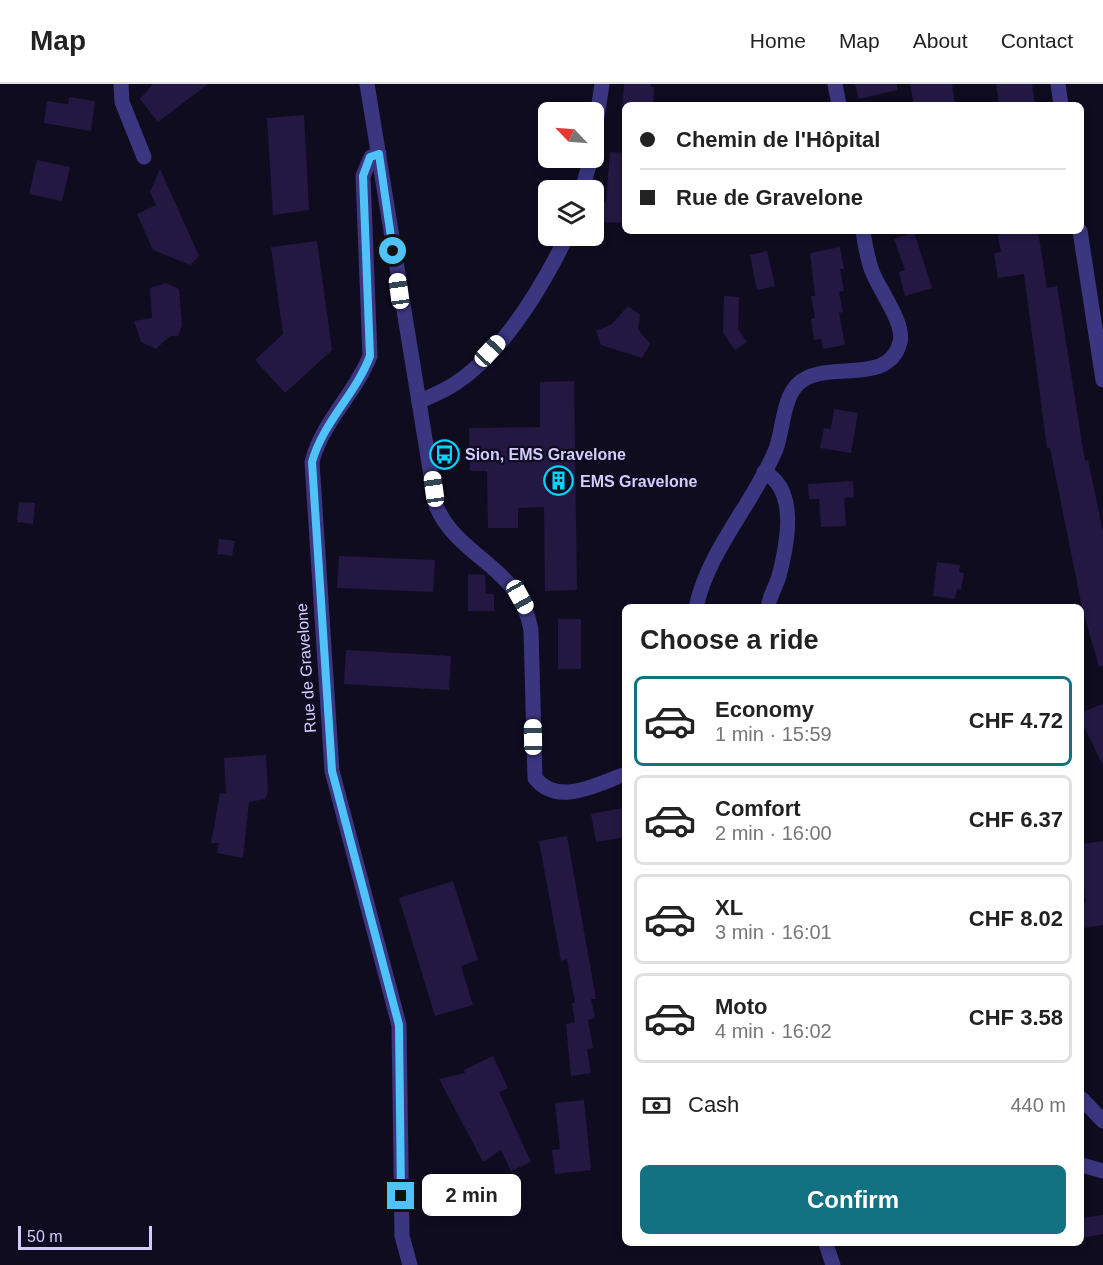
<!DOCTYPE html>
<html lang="en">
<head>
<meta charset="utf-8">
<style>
  body { margin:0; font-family:Arial,sans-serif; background:#f6f6f6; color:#222; height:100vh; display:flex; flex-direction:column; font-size:22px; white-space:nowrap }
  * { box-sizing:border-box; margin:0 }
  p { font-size:20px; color:#767676 }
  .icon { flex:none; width:33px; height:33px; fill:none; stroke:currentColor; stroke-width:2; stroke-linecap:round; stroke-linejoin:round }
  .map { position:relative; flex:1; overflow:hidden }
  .side { position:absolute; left:622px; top:520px; width:462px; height:642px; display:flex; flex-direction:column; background:#fff; border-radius:9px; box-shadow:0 3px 9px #0003 }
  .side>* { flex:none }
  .banner { position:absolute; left:622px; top:18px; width:462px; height:132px; border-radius:9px; box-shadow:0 3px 9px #0003; display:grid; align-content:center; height:132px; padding:0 18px; background:#fff }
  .needle { width:39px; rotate:295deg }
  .fabs { position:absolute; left:538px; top:18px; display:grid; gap:12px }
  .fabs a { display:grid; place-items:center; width:66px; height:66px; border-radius:9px; background:#fff; box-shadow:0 3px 9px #0003; font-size:30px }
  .scale { position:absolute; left:18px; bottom:15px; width:134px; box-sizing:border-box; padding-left:6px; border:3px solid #d3ccff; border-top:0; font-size:16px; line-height:21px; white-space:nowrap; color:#d3ccff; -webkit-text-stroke:4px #100c20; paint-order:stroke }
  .end { position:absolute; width:27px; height:27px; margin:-14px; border:8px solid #4fc3f7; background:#111; box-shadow:0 0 0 3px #111 }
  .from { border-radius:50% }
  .bubble { position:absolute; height:42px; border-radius:9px; background:#fff; box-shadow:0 3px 9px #0003; font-size:20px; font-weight:600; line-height:42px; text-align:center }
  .car { position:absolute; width:18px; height:36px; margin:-18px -9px; border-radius:8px; box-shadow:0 0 4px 2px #0007; background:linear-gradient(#fff 24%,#345 0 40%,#fff 0 76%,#345 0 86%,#fff 0) }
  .banner b { display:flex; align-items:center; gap:21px; height:57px; font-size:22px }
  .banner b+b { border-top:2px solid #e0e0e0 }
  .banner i { width:15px; height:15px; background:#222 }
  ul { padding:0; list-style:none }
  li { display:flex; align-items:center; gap:18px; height:90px; margin:0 12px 9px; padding:0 6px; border:3px solid #e0e0e0; border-radius:9px }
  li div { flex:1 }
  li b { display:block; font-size:22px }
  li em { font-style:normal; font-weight:600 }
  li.selected { border-color:#137282 }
  li>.icon { width:54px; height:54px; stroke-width:1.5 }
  h2 { padding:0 18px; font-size:27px; line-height:72px }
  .pay { display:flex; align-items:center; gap:15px; height:66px; padding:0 18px; font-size:22px }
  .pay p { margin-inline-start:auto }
  .primary-button { display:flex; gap:12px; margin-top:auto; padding:12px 18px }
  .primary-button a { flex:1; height:69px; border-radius:9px; background:#137282; color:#fff; font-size:24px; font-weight:600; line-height:69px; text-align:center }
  header { display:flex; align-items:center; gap:36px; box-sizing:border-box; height:84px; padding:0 30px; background:#fff; border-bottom:2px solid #e0e0e0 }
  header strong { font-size:28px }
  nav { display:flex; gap:33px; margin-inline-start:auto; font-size:21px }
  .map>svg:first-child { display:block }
  .building { fill:#221842 }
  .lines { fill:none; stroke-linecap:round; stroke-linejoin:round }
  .minor { stroke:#3c3681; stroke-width:15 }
  .route { stroke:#4fc3f7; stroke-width:8 }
  .labels { text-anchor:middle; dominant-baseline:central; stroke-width:4.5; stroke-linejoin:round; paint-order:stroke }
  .poi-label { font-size:16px; font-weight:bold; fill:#d3ccff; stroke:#100c20; text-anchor:start }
  .street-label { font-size:16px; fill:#d3ccff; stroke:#100c20 }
</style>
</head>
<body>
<header>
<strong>Map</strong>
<nav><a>Home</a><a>Map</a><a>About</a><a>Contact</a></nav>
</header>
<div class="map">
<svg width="1103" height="1181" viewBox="0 0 1103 1181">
  <rect width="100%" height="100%" fill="#100c20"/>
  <g class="building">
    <polygon points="153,0 208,0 158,38 140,15"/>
    <polygon points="624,0 651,0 651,3 654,3 653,21 622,21"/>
    <polygon points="855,0 897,0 897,6 859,15"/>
    <polygon points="910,0 952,0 955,21 914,21"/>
    <polygon points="996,0 1032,0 1035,21 999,21"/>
    <polygon points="69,13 95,17 91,47 44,39 47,17 68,20"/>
    <polygon points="304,31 309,126 273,131 267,34"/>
    <polygon points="610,68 626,69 626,139 597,138 598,118 606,118"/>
    <polygon points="37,76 70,83 62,117 29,110"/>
    <polygon points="160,85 199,172 190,181 153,166 137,130 156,121 150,108"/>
    <polygon points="997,147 1038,147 1047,204 1057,202 1085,377 1088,376 1103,448 1103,582 1099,583 1082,523 1050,364 1047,364 1024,190 998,194 994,169 1001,168"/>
    <polygon points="914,148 932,204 905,212 899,188 905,186 894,155"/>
    <polygon points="317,157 332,266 285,309 255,276 283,250 271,163"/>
    <polygon points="840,163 844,185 840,185 844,207 839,208 843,228 839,229 845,261 823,265 821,255 814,256 811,235 815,234 811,212 815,212 810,169"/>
    <polygon points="767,167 775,202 757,206 750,171"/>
    <polygon points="166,199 179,205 182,241 178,252 170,252 156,265 141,258 134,237 152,234 150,204"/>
    <polygon points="724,212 739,213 738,245 747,258 735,266 723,249"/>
    <polygon points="628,222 640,231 638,245 650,260 642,274 601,261 596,247 612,240"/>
    <polygon points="574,297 577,506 545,507 544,423 518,424 518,444 488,444 487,387 470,387 469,344 540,343 540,298"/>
    <polygon points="834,325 858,329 851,369 820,364 824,344 831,345"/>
    <polygon points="853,397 854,413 844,414 846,442 821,443 819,415 809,415 808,400"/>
    <polygon points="19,418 35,419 33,440 17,438"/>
    <polygon points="219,455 235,457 232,472 217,470"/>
    <polygon points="339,472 435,476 433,508 337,504"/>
    <polygon points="937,478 960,481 959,488 964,489 961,506 957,505 955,515 933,512"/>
    <polygon points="468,490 485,491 486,510 494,510 494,527 468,527"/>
    <rect x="558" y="535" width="23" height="50"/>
    <polygon points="346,566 451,572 449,606 344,600"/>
    <polygon points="1103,620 1103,682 1082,638 1082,628"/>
    <polygon points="266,671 268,708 265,715 249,718 243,774 217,769 219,759 211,759 220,709 226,710 224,674"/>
    <polygon points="623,724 626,753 596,758 591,730"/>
    <polygon points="567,752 596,915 591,915 595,934 588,936 593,964 587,965 591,989 571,992 566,940 575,938 572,919 575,919 567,875 561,877 539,757"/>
    <polygon points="1103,757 1103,841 1084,844 1082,819 1086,818 1082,793 1082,760"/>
    <polygon points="453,797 478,876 461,882 473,921 435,932 399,814"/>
    <polygon points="493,972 508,1004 499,1008 531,1078 511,1087 501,1066 483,1078 439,995 465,989 464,986"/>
    <polygon points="584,1016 591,1086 555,1090 552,1066 560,1065 555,1019"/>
    <polygon points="1103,1131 1103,1150 1082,1154 1082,1134"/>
  </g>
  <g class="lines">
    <g class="minor">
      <polyline points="121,0 122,18 144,73"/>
      <path d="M367 0 436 422C459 475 520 482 531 546L535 694C558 723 596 700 626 690"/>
      <polyline points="835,0 839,21"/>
      <polyline points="1058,0 1061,21"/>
      <polyline points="594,53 602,0"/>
      <path d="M379 70 371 73 363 92 370 272C355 310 322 338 312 378L332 687 399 941 402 1152 410 1181"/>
      <polyline points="582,106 591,74"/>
      <polyline points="1080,147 1103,296"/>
      <path d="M419 318C431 312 444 307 456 299 504 267 542 203 567 152"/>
      <path d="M764 388C799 406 787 461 779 492 776 503 769 512 768 524"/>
      <path d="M696 524C707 468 755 417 776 365 783 346 783 314 798 300 825 274 889 304 900 258 905 239 879 206 872 187 867 174 865 160 863 147"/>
      <polyline points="1082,1015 1103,1037"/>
      <polyline points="1082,1081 1103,1087"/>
      <polyline points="826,1160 833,1181"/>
    </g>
  </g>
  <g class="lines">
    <path class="route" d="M393 167 379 70 370 73 363 92 370 272C356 310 323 338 312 378L332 687 399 941 401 1112"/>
  </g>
  <defs>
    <symbol id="bus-ring" viewBox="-11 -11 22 22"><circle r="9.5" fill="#100c20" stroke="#00d4f7" stroke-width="1.5"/><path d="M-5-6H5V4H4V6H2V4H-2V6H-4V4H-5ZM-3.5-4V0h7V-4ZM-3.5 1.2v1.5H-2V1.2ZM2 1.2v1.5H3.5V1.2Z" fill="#00d4f7"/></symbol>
    <symbol id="building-ring" viewBox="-11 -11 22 22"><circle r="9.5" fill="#100c20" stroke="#00d4f7" stroke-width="1.5"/><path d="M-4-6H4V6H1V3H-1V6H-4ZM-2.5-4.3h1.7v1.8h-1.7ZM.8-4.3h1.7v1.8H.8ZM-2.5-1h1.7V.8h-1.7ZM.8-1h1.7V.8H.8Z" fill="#00d4f7"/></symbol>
  </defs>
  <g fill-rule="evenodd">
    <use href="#bus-ring" x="428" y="354" width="33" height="33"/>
    <use href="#building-ring" x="542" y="380" width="33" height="33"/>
  </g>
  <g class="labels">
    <g class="poi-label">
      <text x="465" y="370">Sion, EMS Gravelone</text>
      <text x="580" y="397">EMS Gravelone</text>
    </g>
    <g class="street-label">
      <text transform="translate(306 584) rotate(-94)">Rue de Gravelone</text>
    </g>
  </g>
</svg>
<div class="fabs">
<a><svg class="needle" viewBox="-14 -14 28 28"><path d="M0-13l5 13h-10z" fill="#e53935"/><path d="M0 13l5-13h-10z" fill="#767676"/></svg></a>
<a><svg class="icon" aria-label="layers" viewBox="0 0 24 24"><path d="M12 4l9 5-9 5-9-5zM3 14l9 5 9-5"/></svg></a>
</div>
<div class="scale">50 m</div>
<i class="end from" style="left:393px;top:167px"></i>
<i class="end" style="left:401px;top:1112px"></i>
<div class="bubble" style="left:422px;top:1090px;width:99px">2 min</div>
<i class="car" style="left:399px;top:207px;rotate:352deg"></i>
<i class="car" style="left:490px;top:267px;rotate:43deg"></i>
<i class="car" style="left:434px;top:405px;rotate:352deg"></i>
<i class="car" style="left:520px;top:513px;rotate:151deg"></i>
<i class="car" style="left:533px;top:653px;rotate:359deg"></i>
<div class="banner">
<b><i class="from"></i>Chemin de l'Hôpital</b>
<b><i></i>Rue de Gravelone</b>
</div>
<section class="side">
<h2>Choose a ride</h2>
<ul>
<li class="selected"><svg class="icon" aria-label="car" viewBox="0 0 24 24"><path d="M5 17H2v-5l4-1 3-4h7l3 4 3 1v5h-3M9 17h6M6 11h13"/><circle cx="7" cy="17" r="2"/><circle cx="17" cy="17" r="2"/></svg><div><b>Economy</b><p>1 min · 15:59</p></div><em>CHF 4.72</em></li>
<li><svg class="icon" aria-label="car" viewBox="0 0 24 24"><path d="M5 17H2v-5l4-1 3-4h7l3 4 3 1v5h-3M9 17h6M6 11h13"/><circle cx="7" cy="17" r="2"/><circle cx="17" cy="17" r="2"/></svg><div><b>Comfort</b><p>2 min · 16:00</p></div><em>CHF 6.37</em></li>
<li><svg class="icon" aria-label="car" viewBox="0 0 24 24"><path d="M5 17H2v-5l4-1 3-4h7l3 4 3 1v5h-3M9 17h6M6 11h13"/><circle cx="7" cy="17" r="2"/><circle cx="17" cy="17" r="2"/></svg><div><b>XL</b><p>3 min · 16:01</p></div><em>CHF 8.02</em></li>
<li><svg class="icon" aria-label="car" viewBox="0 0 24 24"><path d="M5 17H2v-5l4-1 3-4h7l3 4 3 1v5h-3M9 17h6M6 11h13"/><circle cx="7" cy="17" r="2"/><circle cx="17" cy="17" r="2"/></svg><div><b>Moto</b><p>4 min · 16:02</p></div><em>CHF 3.58</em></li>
</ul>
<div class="pay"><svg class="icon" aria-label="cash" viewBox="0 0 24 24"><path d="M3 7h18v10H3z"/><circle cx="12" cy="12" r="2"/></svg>Cash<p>440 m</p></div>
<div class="primary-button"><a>Confirm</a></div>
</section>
</div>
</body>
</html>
